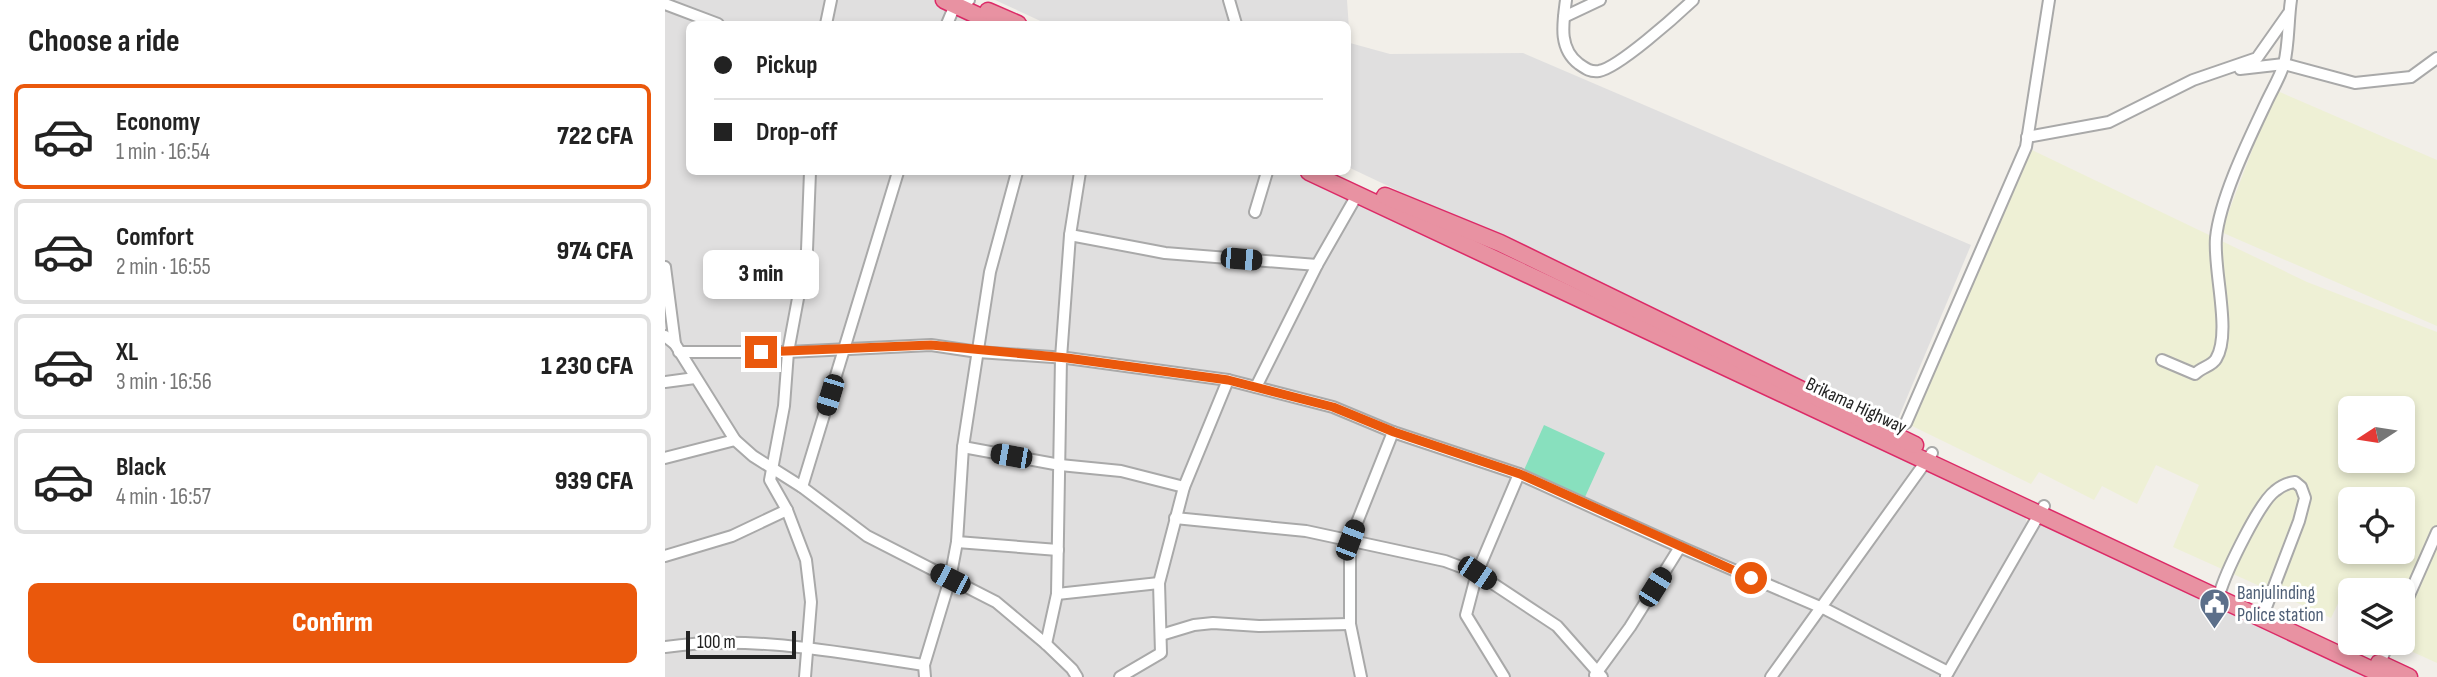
<!DOCTYPE html>
<html lang="en">
<head>
<meta charset="utf-8">
<style>
  body { margin:0; font-family:"Sofia Sans Condensed",sans-serif; background:#f2f2f2; color:#222; height:100vh; display:flex; flex-direction:column; font-size:26px; white-space:nowrap }
  * { box-sizing:border-box; margin:0 }
  p { font-size:23px; color:#767676 }
  .icon { flex:none; width:38px; height:38px; fill:none; stroke:currentColor; stroke-width:2; stroke-linecap:round; stroke-linejoin:round }
  .map { position:relative; flex:1; overflow:hidden }
  .side { display:flex; flex-direction:column; background:#fff; width:665px }
  .side>* { flex:none }
  .guide { position:absolute; left:21px; top:21px; width:665px; height:154px; border-radius:10px; box-shadow:0 4px 10px #0003; display:grid; align-content:center; height:154px; padding:0 28px; background:#fff }
  .needle { width:46px; rotate:258deg }
  .controls { position:absolute; left:1673px; top:396px; display:grid; gap:14px }
  .controls a { display:grid; place-items:center; width:77px; height:77px; border-radius:10px; background:#fff; box-shadow:0 4px 10px #0003; font-size:35px }
  .scale { position:absolute; left:21px; bottom:18px; width:110px; box-sizing:border-box; padding-left:7px; border:4px solid #222; border-top:0; font-size:19px; line-height:24px; white-space:nowrap; color:#222; -webkit-text-stroke:5px #fff; paint-order:stroke }
  .end { position:absolute; width:32px; height:32px; margin:-16px; border:9px solid #ea580c; background:#fff; box-shadow:0 0 0 4px #fff }
  .from { border-radius:50% }
  .bubble { position:absolute; height:49px; border-radius:10px; background:#fff; box-shadow:0 4px 10px #0003; font-size:23px; font-weight:800; line-height:49px; text-align:center }
  .car { position:absolute; width:21px; height:42px; margin:-21px -10px; border-radius:9px; box-shadow:0 0 5px 2px #0007; background:linear-gradient(#222 24%,#8ab4d8 0 40%,#222 0 76%,#8ab4d8 0 86%,#222 0) }
  .guide b { display:flex; align-items:center; gap:24px; height:66px; font-size:26px }
  .guide b+b { border-top:2px solid #e0e0e0 }
  .guide i { width:18px; height:18px; background:#222 }
  ul { padding:0; list-style:none }
  li { display:flex; align-items:center; gap:21px; height:105px; margin:0 14px 10px; padding:0 14px; border:4px solid #e0e0e0; border-radius:10px }
  li div { flex:1 }
  li b { display:block; font-size:26px }
  li em { font-style:normal; font-weight:800 }
  li.active { border-color:#ea580c }
  li>.icon { width:63px; height:63px; stroke-width:1.5 }
  h2 { padding:0 28px; font-size:32px; line-height:84px }
  .action { display:flex; gap:14px; margin-top:auto; padding:14px 28px }
  .action a { flex:1; height:80px; border-radius:10px; background:#ea580c; color:#fff; font-size:28px; font-weight:800; line-height:80px; text-align:center }
  main { display:flex; flex:1; min-height:0 }
  .map>svg:first-child { display:block }
  .residential { fill:#e0dfdf }
  .farmland { fill:#eef0d5; fill-rule:evenodd }
  .pitch { fill:#88e0be }
  .lines { fill:none; stroke-linecap:round; stroke-linejoin:round }
  .minor-casing { stroke:#a9a9a9; stroke-width:14 }
  .highway-casing { stroke:#dc2a67; stroke-width:19 }
  .minor { stroke:#fff; stroke-width:10 }
  .highway { stroke:#e892a2; stroke-width:16 }
  .route { stroke:#ea580c; stroke-width:9 }
  .labels { text-anchor:middle; dominant-baseline:central; stroke-width:6; stroke-linejoin:round; paint-order:stroke }
  .street-label { font-size:19px; fill:#222; stroke:#fff }
  .service-label { font-size:19px; fill:#4e5e75; stroke:#fff; text-anchor:start }
</style>
</head>
<body>
<main>
<section class="side">
<h2>Choose a ride</h2>
<ul>
<li class="active"><svg class="icon" aria-label="car" viewBox="0 0 24 24"><path d="M5 17H2v-5l4-1 3-4h7l3 4 3 1v5h-3M9 17h6M6 11h13"/><circle cx="7" cy="17" r="2"/><circle cx="17" cy="17" r="2"/></svg><div><b>Economy</b><p>1 min · 16:54</p></div><em>722 CFA</em></li>
<li><svg class="icon" aria-label="car" viewBox="0 0 24 24"><path d="M5 17H2v-5l4-1 3-4h7l3 4 3 1v5h-3M9 17h6M6 11h13"/><circle cx="7" cy="17" r="2"/><circle cx="17" cy="17" r="2"/></svg><div><b>Comfort</b><p>2 min · 16:55</p></div><em>974 CFA</em></li>
<li><svg class="icon" aria-label="car" viewBox="0 0 24 24"><path d="M5 17H2v-5l4-1 3-4h7l3 4 3 1v5h-3M9 17h6M6 11h13"/><circle cx="7" cy="17" r="2"/><circle cx="17" cy="17" r="2"/></svg><div><b>XL</b><p>3 min · 16:56</p></div><em>1 230 CFA</em></li>
<li><svg class="icon" aria-label="car" viewBox="0 0 24 24"><path d="M5 17H2v-5l4-1 3-4h7l3 4 3 1v5h-3M9 17h6M6 11h13"/><circle cx="7" cy="17" r="2"/><circle cx="17" cy="17" r="2"/></svg><div><b>Black</b><p>4 min · 16:57</p></div><em>939 CFA</em></li>
</ul>
<div class="action"><a>Confirm</a></div>
</section>
<div class="map">
<svg width="1772" height="677" viewBox="0 0 1772 677">
  <rect width="100%" height="100%" fill="#f2efe9"/>
  <g class="residential">
    <polygon points="0,0 270,0 324,24 24,24 24,172 635,172 1360,512 1362,525 1276,677 0,677"/>
    <polygon points="330,0 682,0 685,43 725,54 858,53 1306,245 1230,426 683,167 682,24 382,24"/>
    <polygon points="1378,521 1701,677 1286,677"/>
  </g>
  <g class="farmland">
    <polygon points="1610,90 1772,160 1772,326 1556,232"/>
    <path d="M1361 147 1642 282 1772 332V663L1726 642H1738V590H1696L1682 585 1666 618 1508 547 1534 485 1491 465 1472 504 1437 486 1429 500 1374 472 1366 484 1241 423ZM1685 408H1738V460H1685ZM1685 499H1738V551H1685Z"/>
  </g>
  <polygon class="pitch" points="879,425 940,453 920,497 859,470"/>
  <g class="lines">
    <defs>
      <g id="minor">
        <polyline points="564,0 571,24"/>
        <path d="M901 0C898 23 893 48 914 64 921 69 925 72 934 71 953 68 1011 16 1028 0"/>
        <polyline points="303,1 304,0"/>
        <polyline points="0,4 53,24"/>
        <polyline points="899,17 935,0"/>
        <polyline points="161,24 166,0"/>
        <polyline points="282,24 290,5"/>
        <polyline points="1575,69 1619,64 1690,83 1746,77 1772,58"/>
        <polyline points="1362,137 1444,122 1528,80 1592,58 1623,14"/>
        <polyline points="590,212 602,172"/>
        <polyline points="405,235 500,253 652,265"/>
        <polyline points="0,267 10,344"/>
        <polyline points="0,336 10,344 70,440 88,456 137,487 202,536 331,602 381,644 407,669 412,677"/>
        <polyline points="14,352 123,352 266,345 313,352 402,358 563,380 668,407 728,432 854,474 1015,547 1162,610 1283,672"/>
        <path d="M1497 360 1530 374C1537 367 1547 366 1551 359 1567 333 1548 270 1551 238 1555 198 1584 139 1601 103 1607 90 1615 77 1619 64 1624 44 1623 20 1626 0"/>
        <polyline points="0,382 30,378"/>
        <polyline points="591,387 652,265 692,195"/>
        <polyline points="1241,423 1361,147 1384,0"/>
        <polyline points="298,447 395,465 456,471 519,487"/>
        <polyline points="0,458 70,440"/>
        <polyline points="137,487 233,172"/>
        <polyline points="510,518 641,531 780,561 812,573 892,626 937,677"/>
        <polyline points="292,542 393,550"/>
        <polyline points="0,556 67,536 122,510"/>
        <path d="M1556 589C1563 568 1594 503 1610 491 1616 486 1622 483 1630 482L1636 487 1640 498 1634 521 1600 610"/>
        <polyline points="392,594 494,583"/>
        <polyline points="1738,609 1772,532"/>
        <polyline points="496,635 529,625 548,623 594,626 685,624"/>
        <polyline points="381,644 392,594 396,358 405,235 415,172"/>
        <path d="M0 647C86 634 175 653 259 665"/>
        <polyline points="1715,664 1723,642"/>
        <polyline points="930,675 965,627 1015,547"/>
        <polyline points="1281,676 1379,506"/>
        <polyline points="140,677 146,602 141,560 122,510 105,480 119,406 123,352 142,250 145,172"/>
        <polyline points="260,677 259,665 285,579 292,542 298,447 325,272 352,172"/>
        <polyline points="455,677 496,653 494,583 519,487 563,380"/>
        <polyline points="696,677 685,624 685,540 728,432"/>
        <polyline points="839,677 801,615 812,573 854,474"/>
        <polyline points="1106,677 1267,453"/>
      </g>
      <g id="highway">
        <polyline points="279,0 331,24"/>
        <polyline points="323,11 353,24"/>
        <polyline points="644,172 1722,677"/>
        <polyline points="720,196 835,243 1250,445"/>
        <polyline points="1714,663 1744,677"/>
      </g>
    </defs>
    <use href="#minor" class="minor-casing"/>
    <use href="#highway" class="highway-casing"/>
    <use href="#minor" class="minor"/>
    <use href="#highway" class="highway"/>
  </g>
  <g class="lines">
    <polyline class="route" points="96,352 266,345 402,358 563,380 668,407 729,432 855,474 1086,578"/>
  </g>
  <defs>
    <symbol id="civic-pin" viewBox="-11 -11 22 30"><path d="M0 17L-7.5 6A9.5 9.5 0 1 1 7.5 6Z" fill="#5c6f8a" stroke="#fff"/><path d="M-.6-6.5H3V-4.5H.6V-3L4-1V1h2V6H-6V1h2V-1L-.6-3ZM-1.2 2.5V6h2.4V2.5Z" fill="#fff"/></symbol>
  </defs>
  <g fill-rule="evenodd">
    <use href="#civic-pin" x="1532" y="586" width="35" height="47"/>
  </g>
  <g class="labels">
    <g class="street-label">
      <text transform="translate(1191 406) rotate(25)">Brikama Highway</text>
    </g>
    <g class="service-label">
      <text x="1572" y="593">Banjulinding<tspan x="1572" dy="22">Police station</tspan></text>
    </g>
  </g>
</svg>
<div class="controls">
<a><svg class="needle" viewBox="-14 -14 28 28"><path d="M0-13l5 13h-10z" fill="#e53935"/><path d="M0 13l5-13h-10z" fill="#767676"/></svg></a>
<a><svg class="icon" aria-label="locate" viewBox="0 0 24 24"><circle cx="12" cy="12" r="6"/><path d="M12 2v4M12 18v4M2 12h4M18 12h4"/></svg></a>
<a><svg class="icon" aria-label="layers" viewBox="0 0 24 24"><path d="M12 4l9 5-9 5-9-5zM3 14l9 5 9-5"/></svg></a>
</div>
<div class="scale">100 m</div>
<i class="end from" style="left:1086px;top:578px"></i>
<i class="end" style="left:96px;top:352px"></i>
<div class="bubble" style="left:38px;top:250px;width:116px">3 min</div>
<i class="car" style="left:576px;top:259px;rotate:95deg"></i>
<i class="car" style="left:165px;top:395px;rotate:197deg"></i>
<i class="car" style="left:346px;top:456px;rotate:280deg"></i>
<i class="car" style="left:685px;top:540px;rotate:21deg"></i>
<i class="car" style="left:812px;top:573px;rotate:124deg"></i>
<i class="car" style="left:285px;top:579px;rotate:297deg"></i>
<i class="car" style="left:990px;top:587px;rotate:32deg"></i>
<div class="guide">
<b><i class="from"></i>Pickup</b>
<b><i></i>Drop-off</b>
</div>
</div>
</main>
</body>
</html>
